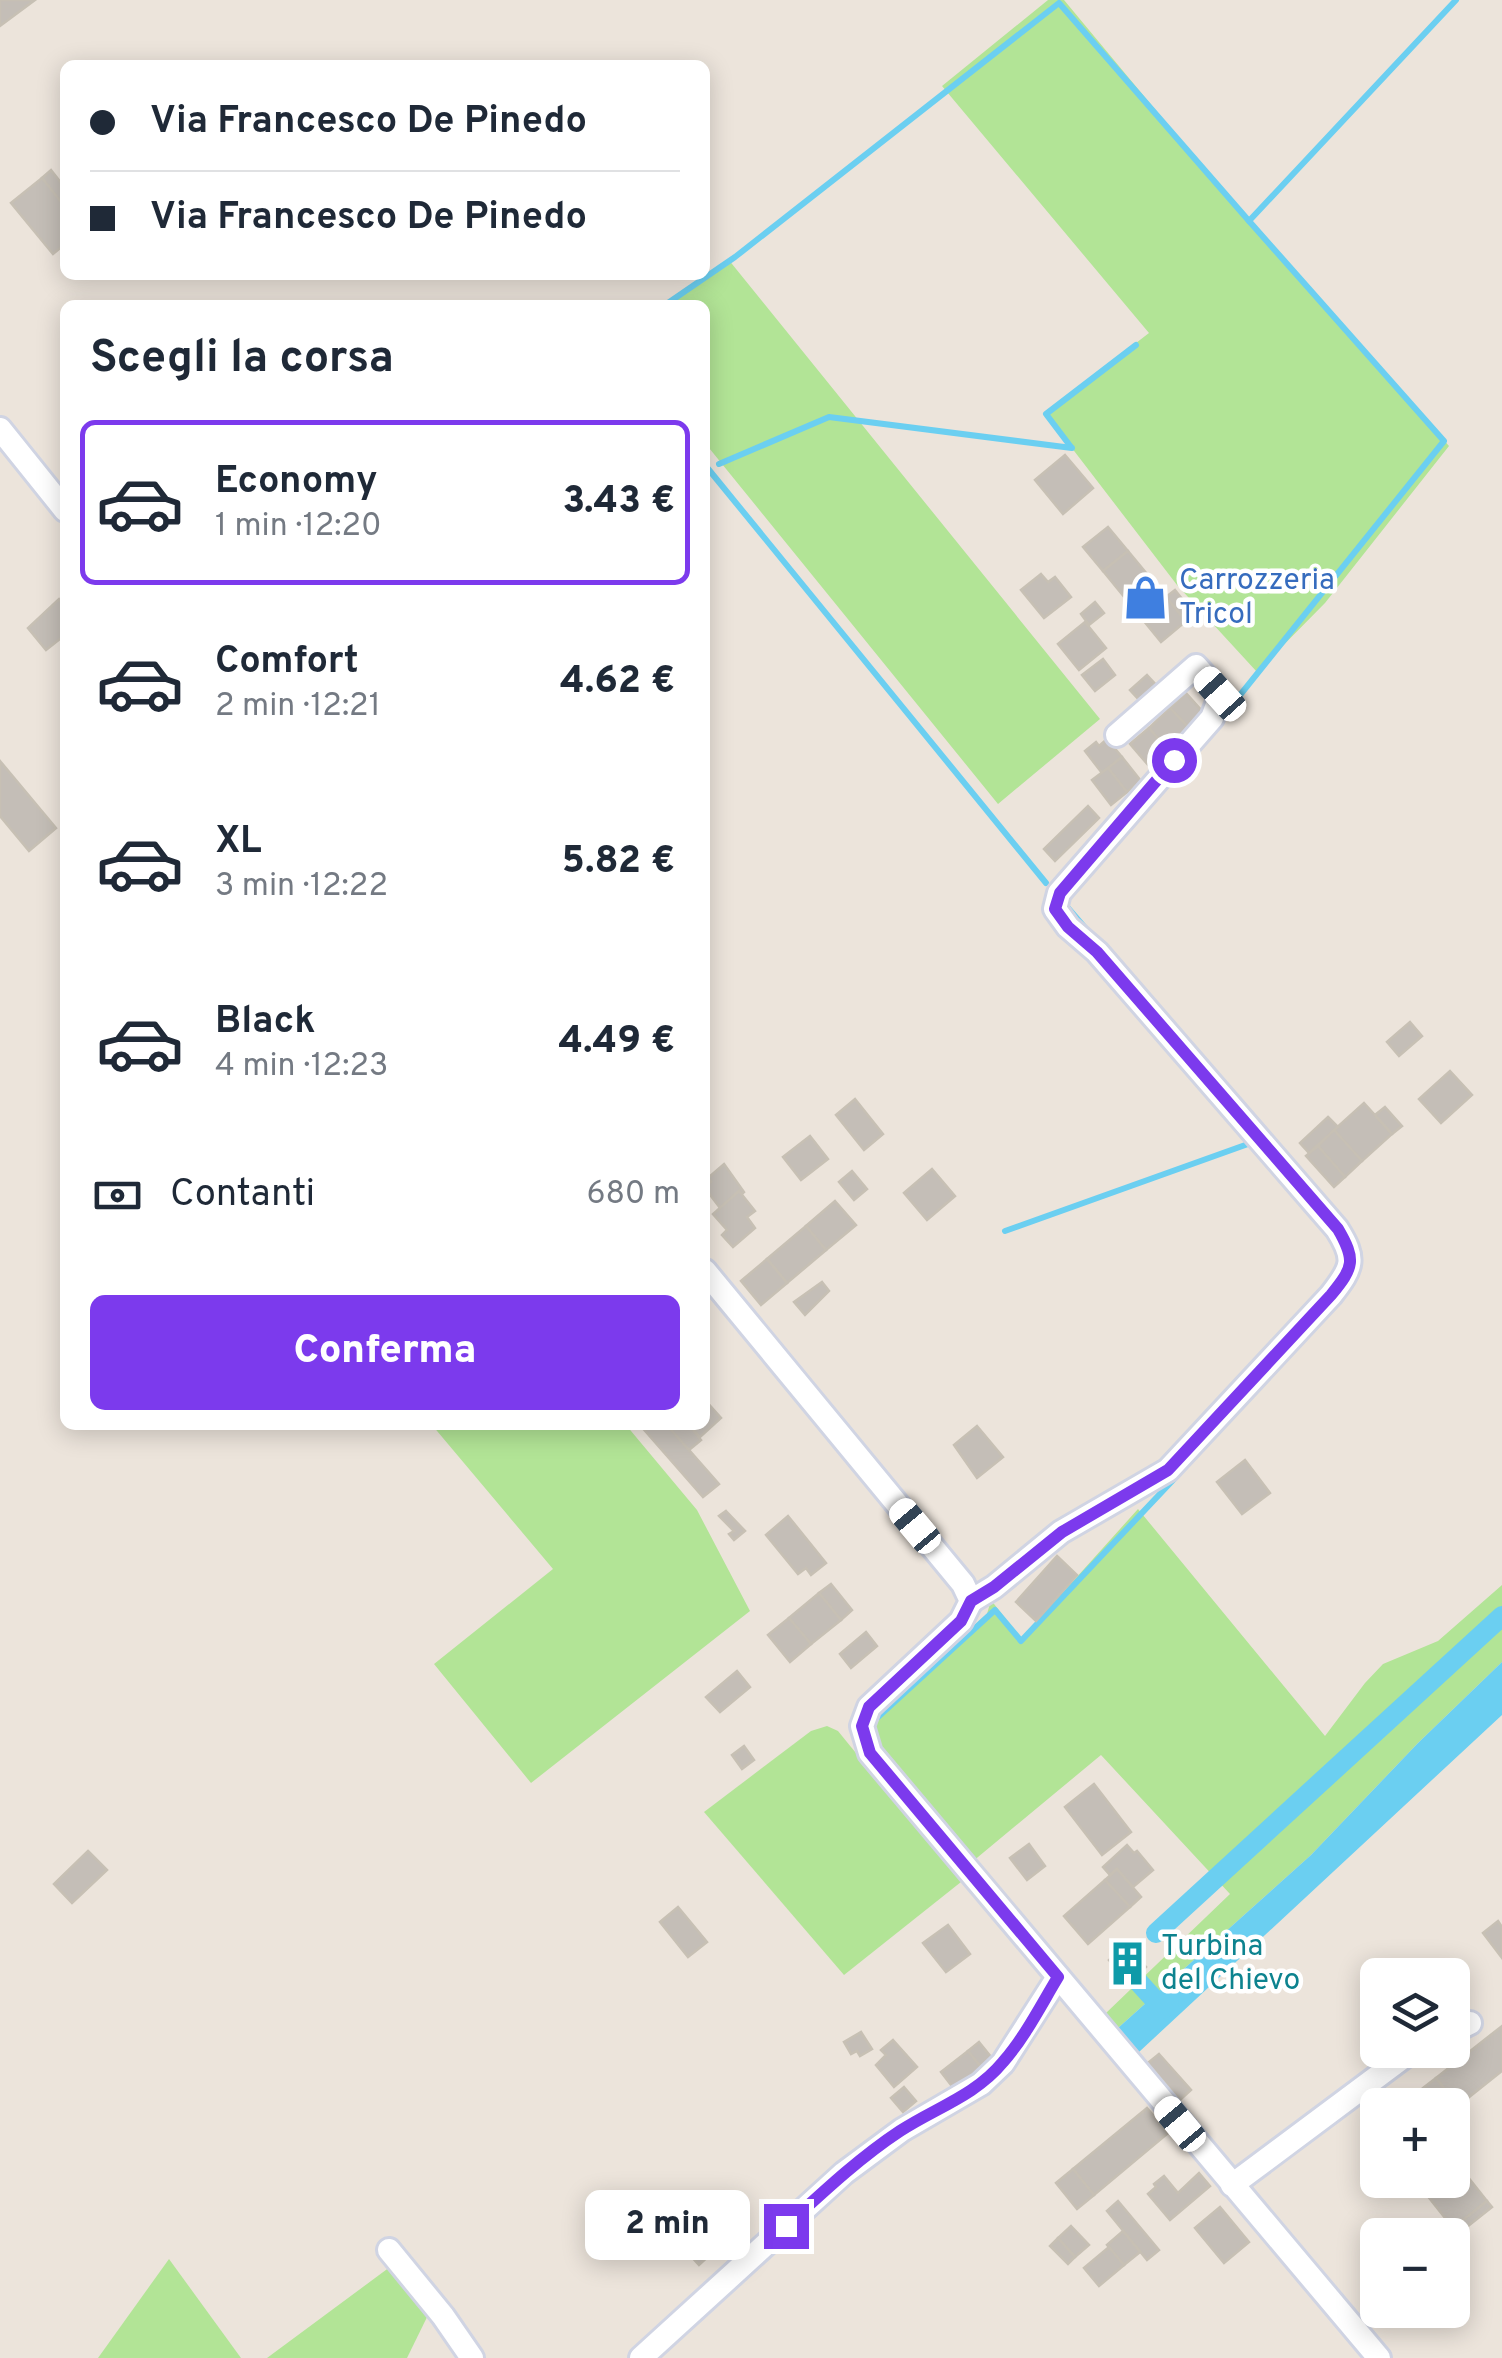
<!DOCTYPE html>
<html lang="it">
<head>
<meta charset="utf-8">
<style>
  body { margin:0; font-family:Overpass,sans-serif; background:#f2f2f3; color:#1f2937; height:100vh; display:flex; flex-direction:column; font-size:38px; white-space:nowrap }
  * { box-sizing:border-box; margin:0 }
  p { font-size:32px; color:#747a83 }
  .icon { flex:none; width:55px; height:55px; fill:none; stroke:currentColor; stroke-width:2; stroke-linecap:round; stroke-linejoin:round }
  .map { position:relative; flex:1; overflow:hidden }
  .drawer { position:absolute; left:60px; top:300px; width:650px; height:1130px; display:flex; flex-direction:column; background:#fff; border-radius:15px; box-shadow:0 5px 25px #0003 }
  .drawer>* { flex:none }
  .top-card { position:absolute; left:60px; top:60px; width:650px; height:220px; border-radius:15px; box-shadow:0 5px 25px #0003; display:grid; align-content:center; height:220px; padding:0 30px; background:#fff }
  .controls { position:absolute; left:1360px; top:1958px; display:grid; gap:20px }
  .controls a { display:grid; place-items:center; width:110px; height:110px; border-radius:15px; background:#fff; box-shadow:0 5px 25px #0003; font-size:50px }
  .end { position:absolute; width:45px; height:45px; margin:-22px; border:12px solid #7c3aed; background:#fff; box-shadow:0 0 0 5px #fff }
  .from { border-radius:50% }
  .bubble { position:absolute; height:70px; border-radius:15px; background:#fff; box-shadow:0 5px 25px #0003; font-size:32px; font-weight:800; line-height:70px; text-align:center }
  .car { position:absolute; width:30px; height:60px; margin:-30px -15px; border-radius:12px; box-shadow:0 0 8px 2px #0007; background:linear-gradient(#fff 24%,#345 0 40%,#fff 0 76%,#345 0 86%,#fff 0) }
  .top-card b { display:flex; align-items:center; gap:35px; height:95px; font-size:38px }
  .top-card b+b { border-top:2px solid #e0e1e3 }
  .top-card i { width:25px; height:25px; background:#1f2937 }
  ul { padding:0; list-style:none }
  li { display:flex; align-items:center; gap:30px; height:165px; margin:0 20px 15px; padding:0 10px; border:5px solid transparent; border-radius:15px }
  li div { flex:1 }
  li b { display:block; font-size:38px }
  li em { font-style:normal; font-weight:800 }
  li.selected { border-color:#7c3aed }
  li>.icon { width:90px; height:90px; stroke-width:1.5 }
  h2 { padding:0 30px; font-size:45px; line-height:120px }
  .pay { display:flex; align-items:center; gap:25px; height:110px; padding:0 30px; font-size:38px }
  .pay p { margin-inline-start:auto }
  .button { display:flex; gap:20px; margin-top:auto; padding:20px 30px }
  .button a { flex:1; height:115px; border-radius:15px; background:#7c3aed; color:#fff; font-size:40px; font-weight:800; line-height:115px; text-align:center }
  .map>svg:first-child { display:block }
  .green { fill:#b2e496 }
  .water { fill:#6bcff1 }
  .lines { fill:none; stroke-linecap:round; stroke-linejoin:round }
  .stream { stroke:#6bcff1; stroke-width:6 }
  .canal { stroke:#6bcff1; stroke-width:20 }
  .building { fill:#c4beb7; stroke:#c7c0b4; stroke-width:2.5 }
  .minor-casing { stroke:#d0d4e3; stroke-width:28 }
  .minor { stroke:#fff; stroke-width:22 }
  .route { stroke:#7c3aed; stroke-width:12 }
  .labels { text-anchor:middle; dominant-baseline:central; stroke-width:9; stroke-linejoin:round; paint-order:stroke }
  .shop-label { font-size:30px; fill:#366cbe; stroke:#fff; text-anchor:start }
  .culture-label { font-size:30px; fill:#0d838f; stroke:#fff; text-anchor:start }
</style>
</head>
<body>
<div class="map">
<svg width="1502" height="2358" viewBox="0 0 1502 2358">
  <rect width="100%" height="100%" fill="#ece4db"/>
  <g class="green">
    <polygon points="1048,0 1064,0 1247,220 1449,446 1325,603 1257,672 1177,585 1045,413 1149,333 942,86"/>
    <polygon points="728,259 1100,719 998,804 705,443 705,305 662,305"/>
    <polygon points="432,1425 626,1425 697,1510 750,1611 531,1783 434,1664 553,1569"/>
    <polygon points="1138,1509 1325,1736 1365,1683 1383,1664 1438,1641 1502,1585 1502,1662 1418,1743 1311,1855 1118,2028 1106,2013 1230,1894 1101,1755 972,1862 877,1745 872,1726 877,1716 987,1614 991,1600 1021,1639"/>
    <polygon points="827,1726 838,1731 961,1882 844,1975 704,1812 811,1731"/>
    <polygon points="169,2259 241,2358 98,2358"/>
    <polygon points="394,2264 430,2311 407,2358 267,2358"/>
  </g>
  <polygon class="water" points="1502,1662 1502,1715 1139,2052 1118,2028 1311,1855 1418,1743"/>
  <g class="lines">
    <g class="stream">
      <polyline points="665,305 735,257 1059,3 1249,221"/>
      <polyline points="1071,447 1046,414 1136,345"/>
      <polyline points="719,464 829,417 1072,448"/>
      <polyline points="705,465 1046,883"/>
      <polyline points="1224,715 1444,441 1249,221 1456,0"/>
      <polyline points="1068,908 1086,929"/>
      <polyline points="1005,1231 1248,1144"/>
      <polyline points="878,1717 995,1610 1021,1641 1175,1478"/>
    </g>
    <g class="canal">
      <polyline points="1156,1933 1502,1616"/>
      <polyline points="1123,1965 1163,2009 1169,2003"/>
    </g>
  </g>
  <g class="building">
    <polygon points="0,0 35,0 0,26"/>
    <polygon points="51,170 65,188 65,207 42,178"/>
    <polygon points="42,178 65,207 65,244 53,254 11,203"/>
    <polygon points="1065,455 1093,488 1063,514 1035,480"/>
    <polygon points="1108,527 1128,551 1103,571 1083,547"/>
    <polygon points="1128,551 1186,621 1161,642 1103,571"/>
    <polygon points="1041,574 1048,582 1055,577 1071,597 1044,618 1021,590"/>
    <polygon points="1175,590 1195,615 1186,621 1166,597"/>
    <polygon points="59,599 65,606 65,635 46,650 28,628"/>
    <polygon points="1095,602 1104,613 1089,625 1081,614"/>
    <polygon points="1085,622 1106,648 1079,670 1058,644"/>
    <polygon points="1103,659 1115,675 1095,691 1082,675"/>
    <polygon points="1147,675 1158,687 1141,702 1130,690"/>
    <polygon points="1186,693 1203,712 1189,728 1170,708"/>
    <polygon points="1170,708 1189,728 1168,750 1149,728"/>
    <polygon points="1149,728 1168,750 1149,766 1130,744"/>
    <polygon points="1107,739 1122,757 1102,773 1085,751 1096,742 1099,746"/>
    <polygon points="1122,757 1141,781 1127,792 1108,768"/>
    <polygon points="0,761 56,828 29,851 0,816"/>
    <polygon points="1108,768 1127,792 1111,805 1092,780"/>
    <polygon points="1088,806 1099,818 1055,861 1044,849"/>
    <polygon points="1410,1022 1422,1036 1399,1056 1387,1042"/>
    <polygon points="1450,1071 1472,1095 1441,1123 1419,1099"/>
    <polygon points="855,1099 883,1134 864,1150 836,1115"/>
    <polygon points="1364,1103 1392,1134 1362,1161 1334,1130"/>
    <polygon points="1385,1107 1402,1126 1392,1134 1375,1115"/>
    <polygon points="1328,1117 1338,1127 1309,1153 1300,1143"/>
    <polygon points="1334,1130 1362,1161 1345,1177 1318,1146"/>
    <polygon points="810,1136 828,1159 801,1180 783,1157"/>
    <polygon points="1318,1146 1345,1177 1334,1187 1306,1156"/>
    <polygon points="724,1164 744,1192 741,1195 739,1191 720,1208 705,1188 711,1182 708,1178"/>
    <polygon points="932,1169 955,1196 927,1220 904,1193"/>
    <polygon points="852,1171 867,1189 854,1200 839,1182"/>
    <polygon points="739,1191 755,1211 747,1217 755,1228 733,1247 722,1235 727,1230 713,1214"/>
    <polygon points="835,1201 856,1225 826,1250 806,1226"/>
    <polygon points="806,1226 826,1250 787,1283 767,1259"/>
    <polygon points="767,1259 787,1283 761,1305 741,1281"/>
    <polygon points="822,1282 829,1291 805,1315 794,1302"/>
    <polygon points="705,1400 721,1418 700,1437 689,1425 705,1425"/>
    <polygon points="640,1425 667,1425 719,1484 703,1497"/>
    <polygon points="667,1425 689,1425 701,1440 689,1450"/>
    <polygon points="977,1426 1003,1457 977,1478 954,1445"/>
    <polygon points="1245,1460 1270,1493 1242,1514 1217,1482"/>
    <polygon points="726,1511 745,1531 734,1540 729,1534 734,1531 719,1516"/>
    <polygon points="788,1516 826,1563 811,1575 806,1568 798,1574 766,1535"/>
    <polygon points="1057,1556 1077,1575 1036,1621 1016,1602"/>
    <polygon points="831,1584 852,1610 841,1620 819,1593"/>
    <polygon points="819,1593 841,1620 811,1644 789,1618"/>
    <polygon points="789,1618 811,1644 790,1662 768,1635"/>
    <polygon points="866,1632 877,1646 851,1668 840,1654"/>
    <polygon points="737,1671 750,1687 720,1712 706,1697"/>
    <polygon points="744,1746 754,1760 742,1769 732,1755"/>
    <polygon points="1094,1784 1131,1832 1102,1855 1065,1807"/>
    <polygon points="1029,1844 1045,1866 1027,1880 1010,1858"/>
    <polygon points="1127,1845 1134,1853 1137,1851 1153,1870 1133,1887 1117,1869 1110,1875 1103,1867"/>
    <polygon points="88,1851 107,1870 72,1903 54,1884"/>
    <polygon points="1117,1869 1141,1897 1130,1907 1105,1880"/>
    <polygon points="1105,1880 1130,1907 1088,1944 1064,1916"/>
    <polygon points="678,1907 707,1942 688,1957 660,1922"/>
    <polygon points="1498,1921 1502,1927 1502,1958 1483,1933"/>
    <polygon points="948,1925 970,1954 946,1972 923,1943"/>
    <polygon points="1126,1945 1146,1967 1129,1983 1109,1960"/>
    <polygon points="1502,2026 1502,2071 1458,2106 1436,2078"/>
    <polygon points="861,2032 872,2049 860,2056 857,2051 851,2054 844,2042"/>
    <polygon points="893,2040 917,2067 894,2087 876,2065 886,2055 881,2050"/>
    <polygon points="979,2042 996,2063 985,2072 968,2051"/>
    <polygon points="968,2051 985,2072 958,2094 941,2072"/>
    <polygon points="1159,2054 1191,2090 1180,2100 1148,2063"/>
    <polygon points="1436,2078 1458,2106 1452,2110 1452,2105 1436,2105 1423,2088"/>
    <polygon points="904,2087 916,2101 903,2112 891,2098"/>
    <polygon points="1147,2108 1168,2133 1094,2195 1073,2169"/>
    <polygon points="1452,2157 1487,2201 1453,2228 1415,2180 1452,2180"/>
    <polygon points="1073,2169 1094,2195 1077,2209 1056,2183"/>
    <polygon points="1199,2173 1210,2186 1170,2220 1148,2194 1156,2187 1154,2184 1164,2176 1178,2193"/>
    <polygon points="710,2195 740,2227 699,2265 669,2232"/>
    <polygon points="1118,2201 1159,2250 1147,2260 1107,2211"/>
    <polygon points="1487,2201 1492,2207 1458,2234 1453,2228"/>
    <polygon points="1220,2207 1249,2242 1224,2263 1195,2228"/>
    <polygon points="1071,2226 1089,2245 1075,2257 1058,2238"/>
    <polygon points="1123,2231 1140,2252 1124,2265 1107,2245"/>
    <polygon points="1058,2238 1075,2257 1068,2264 1050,2246"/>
    <polygon points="1109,2247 1124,2265 1099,2286 1084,2268"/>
  </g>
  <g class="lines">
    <defs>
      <g id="minor">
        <polyline points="0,429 65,510"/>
        <polyline points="705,1271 963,1584 971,1601 961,1621 869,1707 862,1726 870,1753 1379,2358"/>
        <path d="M971 1601 994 1587 1061 1532 1168 1470 1331 1295C1353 1267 1356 1259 1337 1229L1097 952 1068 927 1055 909 1059 893 1212 718 1221 694 1196 666 1117 735"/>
        <polyline points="1452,2032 1470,2023"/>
        <polyline points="1232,2185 1413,2050"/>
        <polyline points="389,2250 443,2316 472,2358"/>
        <polyline points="641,2358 844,2173 902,2130 981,2084 1003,2063 1058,1977"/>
      </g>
    </defs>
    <use href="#minor" class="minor-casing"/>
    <use href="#minor" class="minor"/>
  </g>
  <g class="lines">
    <path class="route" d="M786 2226C822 2193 859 2158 900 2131 935 2108 975 2096 1003 2062 1025 2037 1041 2005 1058 1977L870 1753 862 1726 869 1707 961 1621 971 1601 994 1587 1062 1532 1168 1470 1331 1295C1354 1267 1356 1260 1338 1229L1097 952 1068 927 1055 909 1060 893 1174 760"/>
  </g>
  <defs>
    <symbol id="shop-bare" viewBox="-9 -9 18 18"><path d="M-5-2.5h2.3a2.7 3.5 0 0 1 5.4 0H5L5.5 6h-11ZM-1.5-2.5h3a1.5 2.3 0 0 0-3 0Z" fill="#3f7fe0" stroke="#fff" stroke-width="2.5" paint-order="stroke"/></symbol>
    <symbol id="building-bare" viewBox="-9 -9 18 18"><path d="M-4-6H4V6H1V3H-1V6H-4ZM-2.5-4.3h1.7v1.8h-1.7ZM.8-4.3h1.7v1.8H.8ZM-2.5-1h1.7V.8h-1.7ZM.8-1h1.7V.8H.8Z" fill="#0f9aa8" stroke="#fff" stroke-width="2.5" paint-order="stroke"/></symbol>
  </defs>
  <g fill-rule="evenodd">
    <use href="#shop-bare" x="1114" y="566" width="63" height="63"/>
    <use href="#building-bare" x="1096" y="1932" width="63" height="63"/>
  </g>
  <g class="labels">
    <g class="shop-label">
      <text x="1179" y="581">Carrozzeria<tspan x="1179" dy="34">Tricol</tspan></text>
    </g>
    <g class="culture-label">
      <text x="1161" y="1947">Turbina<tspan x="1161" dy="34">del Chievo</tspan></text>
    </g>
  </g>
</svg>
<div class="controls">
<a><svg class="icon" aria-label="layers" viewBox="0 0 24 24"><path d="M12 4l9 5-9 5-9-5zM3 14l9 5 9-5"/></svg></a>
<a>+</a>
<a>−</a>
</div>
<i class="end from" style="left:1174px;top:760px"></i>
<i class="end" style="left:786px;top:2226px"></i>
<div class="bubble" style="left:585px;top:2190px;width:165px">2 min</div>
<i class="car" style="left:1220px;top:694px;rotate:318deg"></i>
<i class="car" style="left:915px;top:1526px;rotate:320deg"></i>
<i class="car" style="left:1180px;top:2124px;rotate:320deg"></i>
<div class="top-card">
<b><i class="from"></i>Via Francesco De Pinedo</b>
<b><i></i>Via Francesco De Pinedo</b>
</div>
<section class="drawer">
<h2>Scegli la corsa</h2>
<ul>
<li class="selected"><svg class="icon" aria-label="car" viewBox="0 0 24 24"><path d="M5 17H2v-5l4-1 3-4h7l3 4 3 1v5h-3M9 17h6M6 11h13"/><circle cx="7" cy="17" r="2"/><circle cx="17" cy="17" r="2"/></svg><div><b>Economy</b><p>1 min · 12:20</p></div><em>3.43 €</em></li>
<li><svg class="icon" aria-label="car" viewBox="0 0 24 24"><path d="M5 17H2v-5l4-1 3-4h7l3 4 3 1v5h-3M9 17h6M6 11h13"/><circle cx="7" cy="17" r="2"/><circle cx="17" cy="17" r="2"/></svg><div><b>Comfort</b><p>2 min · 12:21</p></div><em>4.62 €</em></li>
<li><svg class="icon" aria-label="car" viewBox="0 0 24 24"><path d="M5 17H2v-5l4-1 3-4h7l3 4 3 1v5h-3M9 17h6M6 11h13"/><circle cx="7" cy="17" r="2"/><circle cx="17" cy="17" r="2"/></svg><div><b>XL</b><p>3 min · 12:22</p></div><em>5.82 €</em></li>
<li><svg class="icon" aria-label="car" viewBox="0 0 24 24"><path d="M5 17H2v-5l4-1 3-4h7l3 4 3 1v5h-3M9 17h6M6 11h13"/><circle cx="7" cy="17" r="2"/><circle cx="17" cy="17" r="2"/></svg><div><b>Black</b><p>4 min · 12:23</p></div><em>4.49 €</em></li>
</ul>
<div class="pay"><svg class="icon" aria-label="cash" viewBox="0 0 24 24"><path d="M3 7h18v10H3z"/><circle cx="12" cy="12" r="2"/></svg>Contanti<p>680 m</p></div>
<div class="button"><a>Conferma</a></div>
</section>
</div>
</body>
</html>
